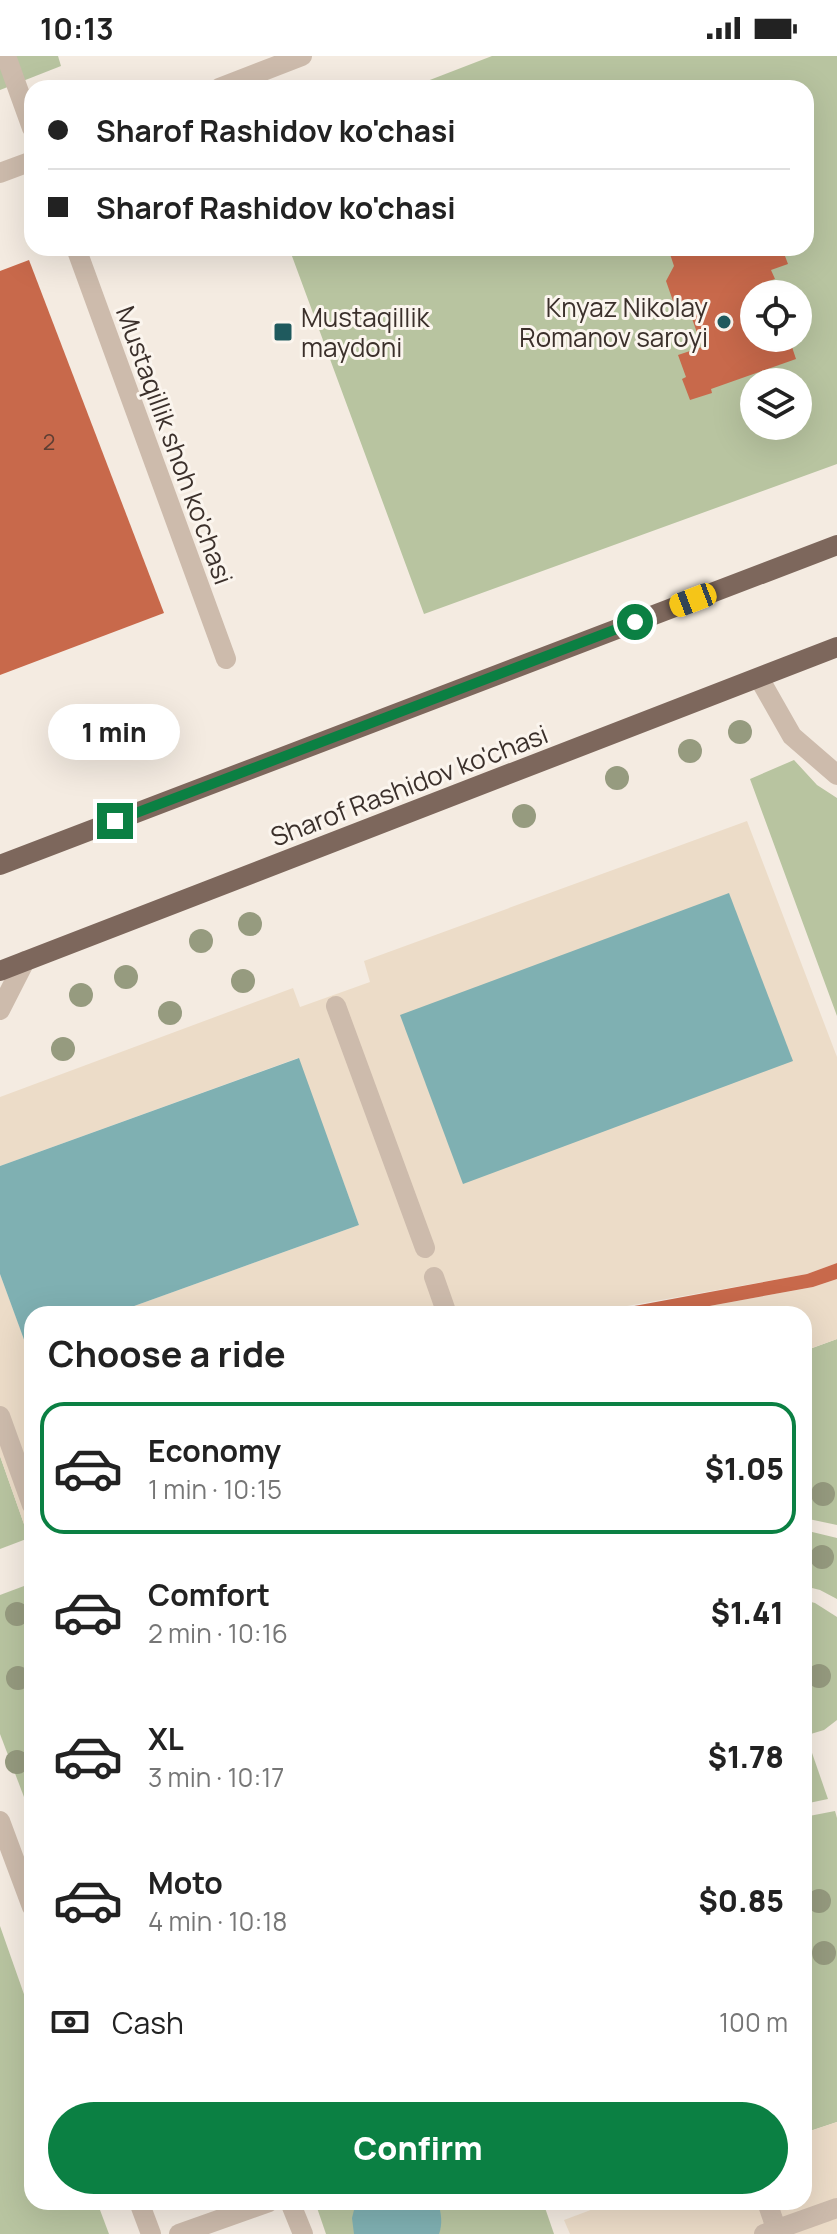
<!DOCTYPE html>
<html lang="en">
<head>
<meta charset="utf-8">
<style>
  body { margin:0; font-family:Manrope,sans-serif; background:#f2f2f2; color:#222; height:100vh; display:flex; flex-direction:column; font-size:30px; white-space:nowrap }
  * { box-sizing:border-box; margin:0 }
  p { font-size:26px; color:#767676 }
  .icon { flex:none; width:44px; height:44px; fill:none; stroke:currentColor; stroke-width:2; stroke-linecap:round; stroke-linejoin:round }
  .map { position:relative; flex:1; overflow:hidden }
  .sheet { position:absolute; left:24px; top:1250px; width:788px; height:904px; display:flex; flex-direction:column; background:#fff; border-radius:24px; box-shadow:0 8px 32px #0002 }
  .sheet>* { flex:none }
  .top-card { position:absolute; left:24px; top:24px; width:790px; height:176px; border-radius:24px; box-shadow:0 8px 32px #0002; display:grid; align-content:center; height:176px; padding:0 24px; background:#fff }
  .controls { position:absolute; left:740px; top:224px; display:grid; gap:16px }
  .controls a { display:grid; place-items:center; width:72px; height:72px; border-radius:50%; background:#fff; box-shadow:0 8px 32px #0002; font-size:40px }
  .end { position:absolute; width:36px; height:36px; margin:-18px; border:10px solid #0b8043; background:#fff; box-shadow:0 0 0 4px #fff }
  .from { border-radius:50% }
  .bubble { position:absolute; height:56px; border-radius:28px; background:#fff; box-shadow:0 8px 32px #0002; font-size:26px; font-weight:800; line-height:56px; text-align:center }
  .car { position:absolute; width:24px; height:48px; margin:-24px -12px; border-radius:10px; box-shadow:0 0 6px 2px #0007; background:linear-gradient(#f5c518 24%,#345 0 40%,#f5c518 0 76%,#345 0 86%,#f5c518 0) }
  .top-card b { display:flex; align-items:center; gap:28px; height:76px; font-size:30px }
  .top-card b+b { border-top:2px solid #e0e0e0 }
  .top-card i { width:20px; height:20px; background:#222 }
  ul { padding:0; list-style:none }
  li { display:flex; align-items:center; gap:24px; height:132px; margin:0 16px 12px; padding:0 8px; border:4px solid transparent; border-radius:24px }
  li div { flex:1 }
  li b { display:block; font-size:30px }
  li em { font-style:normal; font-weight:800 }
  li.current { border-color:#0b8043 }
  li>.icon { width:72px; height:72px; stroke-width:1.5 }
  h2 { padding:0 24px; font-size:36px; line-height:96px }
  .pay { display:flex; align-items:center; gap:20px; height:88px; padding:0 24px; font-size:30px }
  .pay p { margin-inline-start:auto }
  .button { display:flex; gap:16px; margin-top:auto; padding:16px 24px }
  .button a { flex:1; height:92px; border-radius:48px; background:#0b8043; color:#fff; font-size:32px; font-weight:800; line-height:92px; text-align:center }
  .status { display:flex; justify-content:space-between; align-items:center; height:56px; padding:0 40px; background:#fff; direction:ltr }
  .status svg { height:22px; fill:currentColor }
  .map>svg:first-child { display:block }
  .green { fill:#b8c4a0; fill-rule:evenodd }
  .plaza { fill:#ecdcc8 }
  .water { fill:#7fb0b2 }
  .building { fill:#c8694b }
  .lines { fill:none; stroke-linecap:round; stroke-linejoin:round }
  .lane { stroke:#cdbbac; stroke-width:20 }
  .street { stroke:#cdbbac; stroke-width:20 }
  .primary { stroke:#7d675c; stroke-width:20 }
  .tree { fill:#969b7f }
  .route { stroke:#0b8043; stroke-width:10 }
  .poi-dot { fill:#1f5a5e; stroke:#fbf5ee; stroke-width:3 }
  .labels { text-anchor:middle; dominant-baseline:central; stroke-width:6; stroke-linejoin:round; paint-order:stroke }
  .number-label { font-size:22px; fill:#5e3e33 }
  .poi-label { font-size:26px; fill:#3b302b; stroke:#fbf5ee; text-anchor:end }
  .street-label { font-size:26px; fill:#3b302b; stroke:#fbf5ee }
</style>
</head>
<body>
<div class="status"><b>10:13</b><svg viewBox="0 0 49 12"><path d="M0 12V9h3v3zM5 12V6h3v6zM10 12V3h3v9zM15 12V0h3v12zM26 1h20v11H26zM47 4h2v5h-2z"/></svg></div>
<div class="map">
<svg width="837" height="2178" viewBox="0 0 837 2178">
  <rect width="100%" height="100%" fill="#f4ebe1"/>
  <g class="green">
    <polygon points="0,0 58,0 61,10 0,34"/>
    <path d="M492 0H837V408L424 558 289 192H806V32H409ZM754 238H798V282H754ZM754 326H798V370H754Z"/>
    <polygon points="794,704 817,729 837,742 837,960 750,723"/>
    <polygon points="837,1283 837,1469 804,1462 804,1295"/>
    <polygon points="0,1400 29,1482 0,1493"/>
    <polygon points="804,1474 837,1482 837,1543 820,1534 804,1530"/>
    <polygon points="32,1527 32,1762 0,1678 0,1539"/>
    <polygon points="804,1544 815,1547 837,1561 837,1664 824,1674 804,1680"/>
    <polygon points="804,1694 811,1694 828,1743 804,1748"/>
    <polygon points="835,1755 837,1762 837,2066 804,2077 804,1761"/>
    <polygon points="0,1870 32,1961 32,2146 97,2146 109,2178 0,2178"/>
    <polygon points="315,2146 543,2146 554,2178 326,2178"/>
  </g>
  <g class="plaza">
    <polygon points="747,765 837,1001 837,1207 807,1218 582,1258 112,1258 359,1169 298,1002 0,1110 0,1041 293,932 300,951 370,926 364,905"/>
    <polygon points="0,1218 26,1288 32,1287 32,1491 0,1400"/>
    <polygon points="837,1223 837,1283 804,1295 804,1258 666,1258 813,1231"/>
    <polygon points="837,2066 837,2178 570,2178 564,2164 612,2146 804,2146 804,2077"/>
  </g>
  <g class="water">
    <polygon points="729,837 793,1005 463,1128 400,959"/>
    <polygon points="299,1002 359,1169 112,1258 32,1258 32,1287 26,1289 0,1218 0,1110"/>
    <path d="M356 2146H438C441 2157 443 2167 439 2178H354L352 2162Z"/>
  </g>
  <g class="building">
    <polygon points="668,192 764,192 765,194 782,192 788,208 771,214 775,223 769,225 774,238 754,238 754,282 789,282 796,303 711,333 712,337 690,344 682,323 686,321 678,299 702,291 688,251 673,245 666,225 674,210"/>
    <polygon points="29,204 164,557 0,619 0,215"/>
    <polygon points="837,1207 837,1223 813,1231 666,1258 591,1258 807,1218"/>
  </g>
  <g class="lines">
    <g class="lane">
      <polyline points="6,0 32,72"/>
      <polyline points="76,192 226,603"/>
      <polyline points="759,622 792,680 837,719"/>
      <polyline points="0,954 25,905"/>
    </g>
    <g class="street">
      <polyline points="219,32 302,0"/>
      <polyline points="0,117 32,105"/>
      <polyline points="336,950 425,1192"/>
      <polyline points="434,1221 447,1258"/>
      <polyline points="0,1360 32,1449"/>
      <polyline points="0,1765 32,1851"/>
      <polyline points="139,2146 151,2178"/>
      <polyline points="290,2146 303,2178"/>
      <polyline points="767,2146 778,2178"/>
      <polyline points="179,2178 269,2146"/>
      <polyline points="764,2178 837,2152"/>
    </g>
    <g class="primary">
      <polyline points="0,809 837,489"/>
      <polyline points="0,915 837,591"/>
    </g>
  </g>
  <g class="tree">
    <circle cx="740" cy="676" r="12"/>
    <circle cx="690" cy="695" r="12"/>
    <circle cx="617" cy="722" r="12"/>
    <circle cx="524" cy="760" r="12"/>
    <circle cx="250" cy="868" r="12"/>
    <circle cx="201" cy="885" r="12"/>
    <circle cx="126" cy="921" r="12"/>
    <circle cx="243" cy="925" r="12"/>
    <circle cx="81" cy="939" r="12"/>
    <circle cx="170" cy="957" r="12"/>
    <circle cx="63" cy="993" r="12"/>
    <circle cx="823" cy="1438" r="12"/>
    <circle cx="822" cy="1501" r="12"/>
    <circle cx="17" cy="1558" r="12"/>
    <circle cx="819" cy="1620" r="12"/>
    <circle cx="18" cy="1622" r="12"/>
    <circle cx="17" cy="1706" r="12"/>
    <circle cx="819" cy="1845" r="12"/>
    <circle cx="824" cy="1897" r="12"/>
  </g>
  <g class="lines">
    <polyline class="route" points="115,765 635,566"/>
  </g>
  <g class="poi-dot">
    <circle cx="724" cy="266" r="8"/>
    <rect x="273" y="266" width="20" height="20" rx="4"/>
  </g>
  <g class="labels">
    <g class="number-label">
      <text x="49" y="386">2</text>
    </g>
    <g class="poi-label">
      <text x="708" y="251">Knyaz Nikolay<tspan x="708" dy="30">Romanov saroyi</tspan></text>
      <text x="301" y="261" text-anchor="start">Mustaqillik<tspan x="301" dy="30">maydoni</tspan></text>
    </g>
    <g class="street-label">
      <text transform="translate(175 389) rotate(70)">Mustaqillik shoh ko'chasi</text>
      <text transform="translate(409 729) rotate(-21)">Sharof Rashidov ko'chasi</text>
    </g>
  </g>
</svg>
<div class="controls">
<a><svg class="icon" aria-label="locate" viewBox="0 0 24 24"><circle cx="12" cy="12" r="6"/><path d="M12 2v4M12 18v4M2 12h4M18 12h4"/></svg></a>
<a><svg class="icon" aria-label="layers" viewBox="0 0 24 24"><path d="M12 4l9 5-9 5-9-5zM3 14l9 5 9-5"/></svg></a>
</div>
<i class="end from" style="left:635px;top:566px"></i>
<i class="end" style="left:115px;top:765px"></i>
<div class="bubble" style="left:48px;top:648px;width:132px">1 min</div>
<i class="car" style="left:693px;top:544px;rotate:249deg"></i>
<div class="top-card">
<b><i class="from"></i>Sharof Rashidov ko'chasi</b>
<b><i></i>Sharof Rashidov ko'chasi</b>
</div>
<section class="sheet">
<h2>Choose a ride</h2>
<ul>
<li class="current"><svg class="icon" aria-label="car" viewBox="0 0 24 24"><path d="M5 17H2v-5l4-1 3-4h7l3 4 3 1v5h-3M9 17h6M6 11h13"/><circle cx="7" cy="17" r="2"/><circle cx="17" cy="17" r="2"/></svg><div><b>Economy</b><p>1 min · 10:15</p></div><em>$1.05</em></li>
<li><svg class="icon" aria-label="car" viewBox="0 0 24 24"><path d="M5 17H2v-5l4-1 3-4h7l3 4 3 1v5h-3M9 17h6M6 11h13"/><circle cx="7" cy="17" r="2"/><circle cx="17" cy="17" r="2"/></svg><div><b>Comfort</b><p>2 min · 10:16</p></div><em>$1.41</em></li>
<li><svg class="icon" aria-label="car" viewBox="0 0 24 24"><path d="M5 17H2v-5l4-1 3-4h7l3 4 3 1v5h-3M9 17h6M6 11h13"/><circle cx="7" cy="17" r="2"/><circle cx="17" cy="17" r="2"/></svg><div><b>XL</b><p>3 min · 10:17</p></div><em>$1.78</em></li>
<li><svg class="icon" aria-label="car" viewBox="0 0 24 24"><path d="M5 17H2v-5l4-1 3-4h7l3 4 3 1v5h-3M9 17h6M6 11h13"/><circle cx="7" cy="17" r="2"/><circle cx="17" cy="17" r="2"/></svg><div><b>Moto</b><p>4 min · 10:18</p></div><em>$0.85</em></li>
</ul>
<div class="pay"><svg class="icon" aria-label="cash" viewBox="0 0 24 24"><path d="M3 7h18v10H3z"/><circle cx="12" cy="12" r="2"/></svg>Cash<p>100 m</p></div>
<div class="button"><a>Confirm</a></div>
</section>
</div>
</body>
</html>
